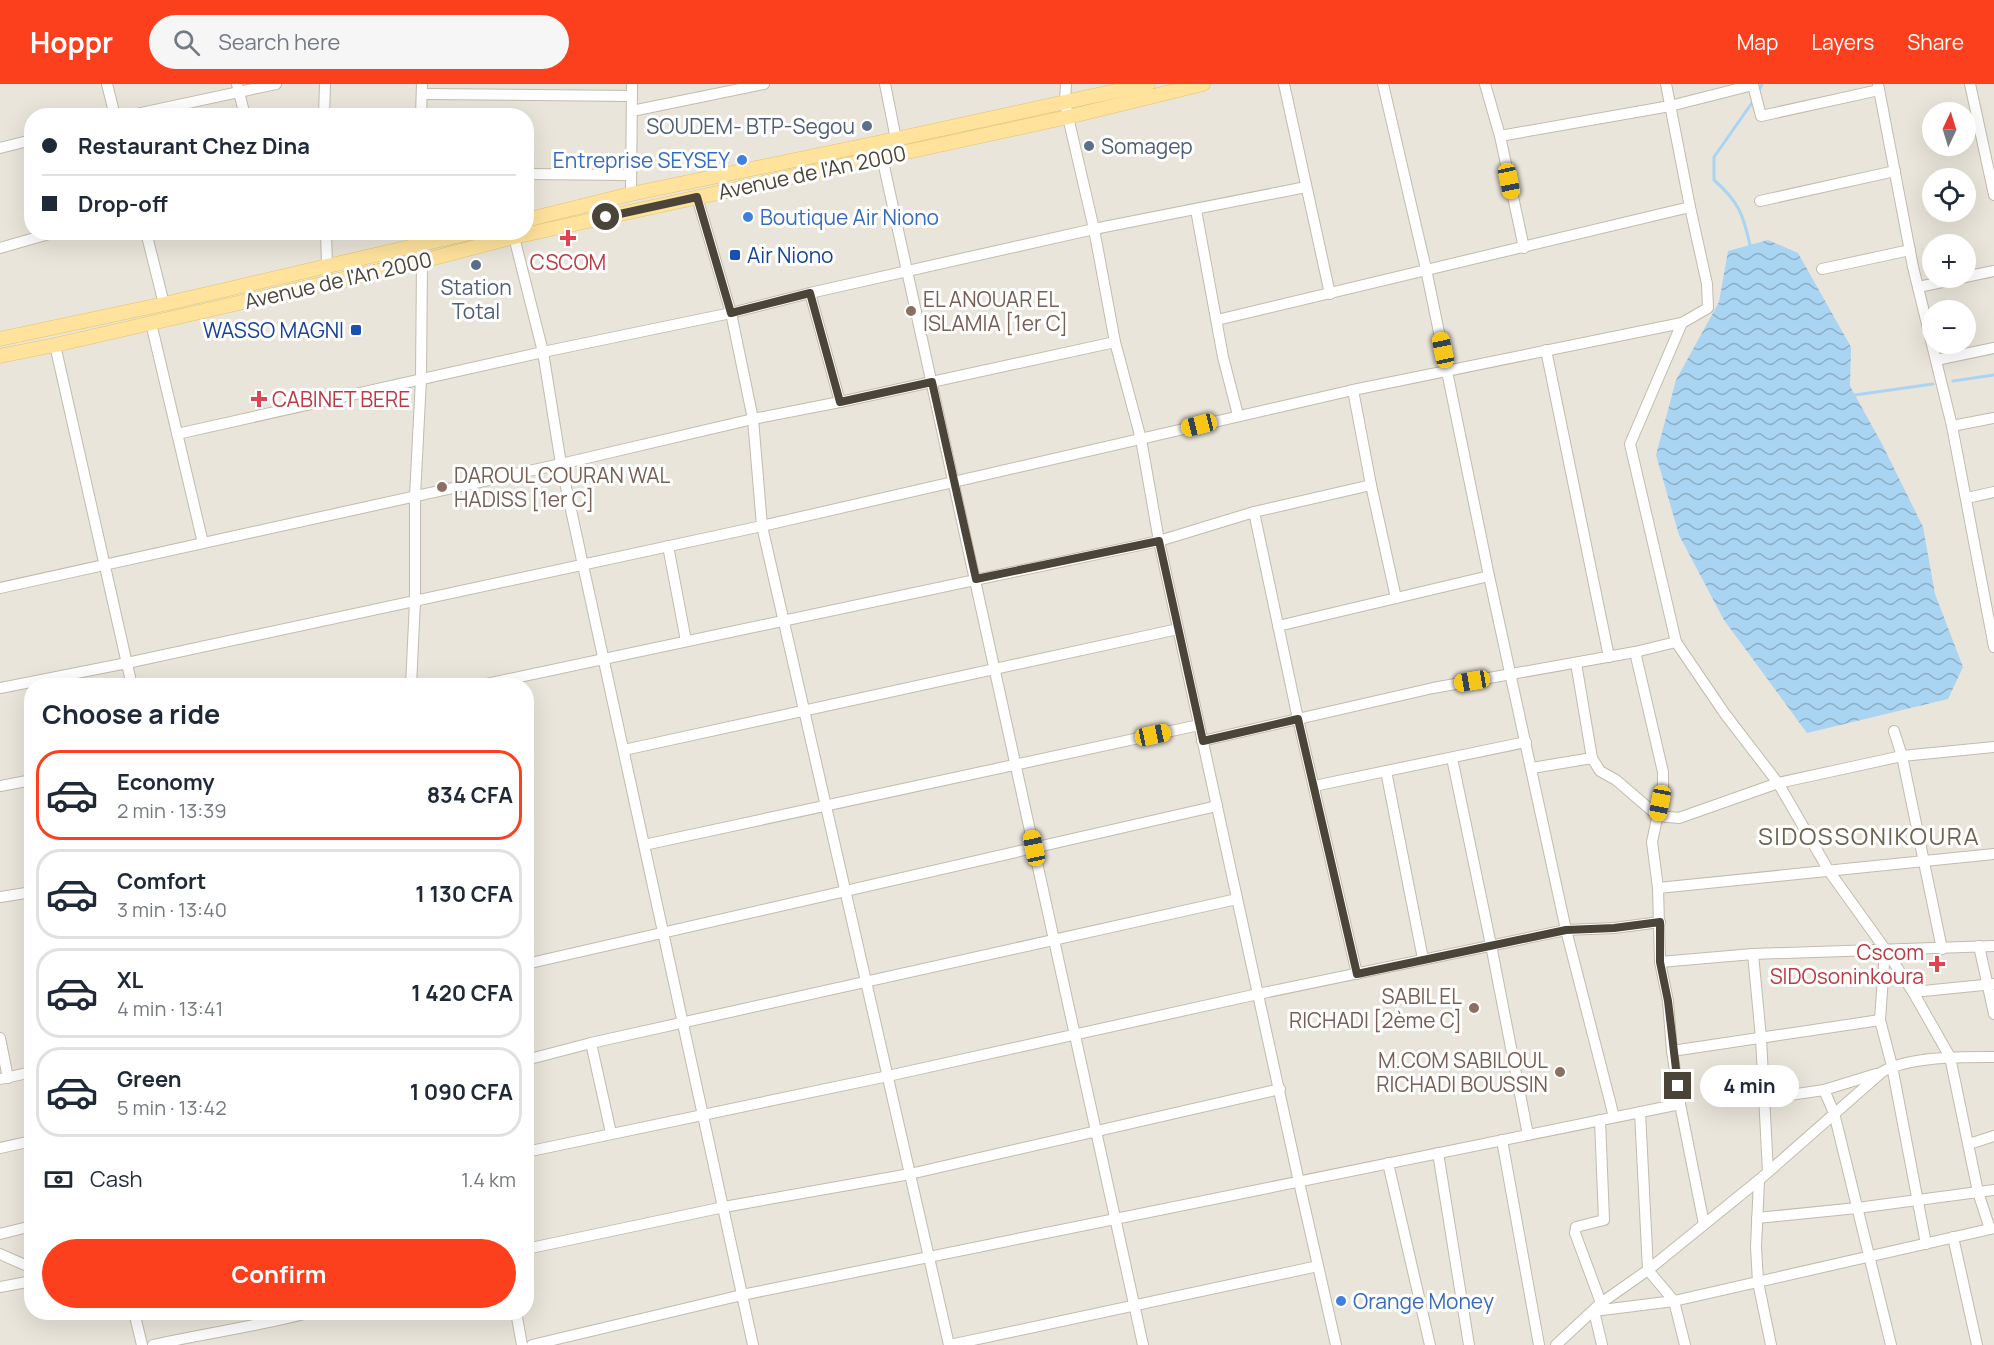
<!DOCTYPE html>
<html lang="en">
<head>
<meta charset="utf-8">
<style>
  body { margin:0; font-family:Manrope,sans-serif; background:#f6f6f7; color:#1f2937; height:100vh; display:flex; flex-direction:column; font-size:22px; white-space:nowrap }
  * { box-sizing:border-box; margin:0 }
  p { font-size:20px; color:#747a83 }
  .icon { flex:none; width:33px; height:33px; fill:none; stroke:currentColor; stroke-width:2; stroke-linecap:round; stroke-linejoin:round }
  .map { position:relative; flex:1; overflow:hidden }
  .details { position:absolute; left:24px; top:594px; width:510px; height:642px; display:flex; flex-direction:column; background:#fff; border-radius:24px; box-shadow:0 6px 24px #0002 }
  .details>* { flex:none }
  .banner { position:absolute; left:24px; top:24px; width:510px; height:132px; border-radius:24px; box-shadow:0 6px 24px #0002; display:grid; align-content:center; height:132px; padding:0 18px; background:#fff }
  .needle { width:39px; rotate:4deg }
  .tools { position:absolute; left:1922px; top:18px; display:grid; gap:12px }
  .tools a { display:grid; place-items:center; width:54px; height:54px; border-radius:50%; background:#fff; box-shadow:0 6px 24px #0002; font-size:30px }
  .end { position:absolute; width:27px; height:27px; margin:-14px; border:8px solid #4b4439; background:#fff; box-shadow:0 0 0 3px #fff }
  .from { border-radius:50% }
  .bubble { position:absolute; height:42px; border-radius:21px; background:#fff; box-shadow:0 6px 24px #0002; font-size:20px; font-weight:700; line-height:42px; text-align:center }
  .car { position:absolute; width:18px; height:36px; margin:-18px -9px; border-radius:8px; box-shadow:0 0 4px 2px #0007; background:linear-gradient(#f5c518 24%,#345 0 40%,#f5c518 0 76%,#345 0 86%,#f5c518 0) }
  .banner b { display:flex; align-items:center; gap:21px; height:57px; font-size:22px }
  .banner b+b { border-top:2px solid #e0e1e3 }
  .banner i { width:15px; height:15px; background:#1f2937 }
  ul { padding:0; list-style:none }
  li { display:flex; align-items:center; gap:18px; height:90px; margin:0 12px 9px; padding:0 6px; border:3px solid #e0e1e3; border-radius:24px }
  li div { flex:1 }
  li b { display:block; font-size:22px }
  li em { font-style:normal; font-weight:700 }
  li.on { border-color:#fc3f1d }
  li>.icon { width:54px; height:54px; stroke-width:1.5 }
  h2 { padding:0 18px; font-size:27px; line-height:72px }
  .pay { display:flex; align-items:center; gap:15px; height:66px; padding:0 18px; font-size:22px }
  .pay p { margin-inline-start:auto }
  .action { display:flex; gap:12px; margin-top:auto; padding:12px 18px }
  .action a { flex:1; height:69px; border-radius:36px; background:#fc3f1d; color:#fff; font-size:24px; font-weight:700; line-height:69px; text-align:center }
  header { display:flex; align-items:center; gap:36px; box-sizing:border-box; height:84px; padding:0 30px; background:#fc3f1d; color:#fff }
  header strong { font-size:28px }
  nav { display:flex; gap:33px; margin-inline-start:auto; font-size:21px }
  .search { width:420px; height:54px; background:#f6f6f7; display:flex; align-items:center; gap:15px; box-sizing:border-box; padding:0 21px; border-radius:33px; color:#747a83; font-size:22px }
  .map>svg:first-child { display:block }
  .residential { fill:#eae5da; fill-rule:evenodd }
  .water { fill:url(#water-waves) }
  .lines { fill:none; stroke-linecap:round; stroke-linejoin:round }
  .stream { stroke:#a9d4f2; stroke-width:3 }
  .minor-casing { stroke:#c2bbae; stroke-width:12 }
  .major-casing { stroke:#e6c16a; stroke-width:15 }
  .minor { stroke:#fff; stroke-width:10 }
  .major { stroke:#ffe39c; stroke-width:14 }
  .route { stroke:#4b4439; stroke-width:8 }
  .service-dot { fill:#5c6f8a; stroke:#fff; stroke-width:2 }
  .shop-dot { fill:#3f7fe0; stroke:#fff; stroke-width:2 }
  .health-dot { fill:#e0444e; stroke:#fff; stroke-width:2 }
  .transit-dot { fill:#1a4fb4; stroke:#fff; stroke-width:2 }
  .education-dot { fill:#8d6e63; stroke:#fff; stroke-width:2 }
  .labels { text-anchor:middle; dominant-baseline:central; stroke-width:6; stroke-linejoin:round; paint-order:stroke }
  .service-label { font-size:21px; fill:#4e5e75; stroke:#fff; text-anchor:end }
  .shop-label { font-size:21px; fill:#366cbe; stroke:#fff; text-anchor:start }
  .street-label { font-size:21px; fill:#4b4439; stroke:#fff }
  .transit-label { font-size:21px; fill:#164399; stroke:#fff; text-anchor:start }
  .health-label { font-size:21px; fill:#be3a42; stroke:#fff }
  .education-label { font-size:21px; fill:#785e54; stroke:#fff; text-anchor:start }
  .quarter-label { font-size:24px; letter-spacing:1.5px; fill:#6e6250; stroke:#fff }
</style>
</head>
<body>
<header>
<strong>Hoppr</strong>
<div class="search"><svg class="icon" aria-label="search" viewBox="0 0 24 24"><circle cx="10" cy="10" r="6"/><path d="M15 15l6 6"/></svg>Search here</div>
<nav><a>Map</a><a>Layers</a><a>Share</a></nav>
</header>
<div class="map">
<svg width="1994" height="1261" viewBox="0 0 1994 1261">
  <defs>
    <pattern id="water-waves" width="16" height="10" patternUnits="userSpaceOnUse" patternTransform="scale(1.5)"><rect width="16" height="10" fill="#a9d4f2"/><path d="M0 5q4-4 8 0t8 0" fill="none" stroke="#8caec5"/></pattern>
  </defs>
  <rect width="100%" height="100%" fill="#f6f3ec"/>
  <path class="residential" d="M0 0H1994V1261H0ZM1932 28H1965V62H1932ZM32 32H526V148H32ZM1932 94H1965V128H1932ZM1932 160H1965V194H1932ZM1932 226H1965V260H1932ZM32 602H526V1228H32Z"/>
  <polygon class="water" points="1768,156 1798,169 1851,263 1850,302 1882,360 1923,443 1935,510 1963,583 1948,615 1807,649 1724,536 1679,451 1656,371 1676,296 1719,218 1728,167"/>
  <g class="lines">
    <g class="stream">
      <polyline points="1758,8 1762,0"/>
      <path d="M1750 161C1743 130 1739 118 1714 96V73L1754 16"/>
      <polyline points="1953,297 1994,291"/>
      <polyline points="1855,311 1933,300"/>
    </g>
    <defs>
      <g id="minor">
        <polyline points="107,0 115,32"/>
        <polyline points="237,0 245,32"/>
        <polyline points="885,0 896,55"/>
        <polyline points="1066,0 1065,18 1068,33 1094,145 1115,258 1141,355 1159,457 1299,1098 1336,1261"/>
        <polyline points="1284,0 1330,210"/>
        <polyline points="1383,0 1426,185 1489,492 1566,846 1614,1033"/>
        <polyline points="1485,0 1500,52 1524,164"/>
        <polyline points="1666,0 1690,123 1707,200 1708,224 1682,239 1630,360 1676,558 1725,630 1778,699 1829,787 1885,865 1913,908 1950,973 1978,1108 1990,1145"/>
        <polyline points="1878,0 1913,183 1952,342 1994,563"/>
        <polyline points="1970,0 1994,111"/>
        <polyline points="422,10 632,12"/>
        <polyline points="632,27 764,0"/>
        <polyline points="127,32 276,0"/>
        <polyline points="324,32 325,0"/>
        <polyline points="421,32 422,0"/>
        <polyline points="1500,52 1670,22 1753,1 1761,32 1879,6"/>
        <polyline points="0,64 32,56"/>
        <polyline points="882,73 1143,1261"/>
        <polyline points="526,90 631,91"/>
        <polyline points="631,110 632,0"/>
        <polyline points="697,113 731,229 753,335 762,442 949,1261"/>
        <polyline points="1760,117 1895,87"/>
        <polyline points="1196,126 1223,273 1238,331"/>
        <polyline points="146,148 164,220"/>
        <polyline points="326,148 327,181"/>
        <polyline points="514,153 543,268 561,380 753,1261"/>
        <polyline points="0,164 56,148"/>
        <polyline points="1822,185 1910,166"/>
        <polyline points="1965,193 1994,187"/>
        <polyline points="1918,203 1962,194"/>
        <polyline points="810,209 840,318"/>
        <polyline points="1217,236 1690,123"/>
        <polyline points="151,239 203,459"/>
        <polyline points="55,261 132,602"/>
        <polyline points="1546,266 1609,573"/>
        <polyline points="1936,276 1994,264"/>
        <polyline points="1353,306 1371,401 1396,514"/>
        <polyline points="1952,342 1994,334"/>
        <polyline points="177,350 543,268 731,229 810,209 1094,145 1306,103"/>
        <polyline points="1967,414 1994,408"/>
        <polyline points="1254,428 1298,635 1357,890"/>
        <polyline points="668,462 686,557"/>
        <polyline points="0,504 561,380 753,335 840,318 1115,258"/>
        <polyline points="1278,542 1489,492"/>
        <polyline points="1635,568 1663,688 1663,706 1652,758 1658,804 1660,878 1668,917 1672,967 1680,1020 1704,1140"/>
        <polyline points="1576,579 1592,674 1600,687 1616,696 1658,732 1679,734 1778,699 1847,684 1902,672 1994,663"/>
        <polyline points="411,602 415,517 415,412 421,295 422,177 420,148"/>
        <polyline points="477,602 1159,457 1254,428 1371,401"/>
        <polyline points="0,604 127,579 762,442 1353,306 1682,239"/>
        <polyline points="1894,647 1902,672 1942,865"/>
        <polyline points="1202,657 1433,604 1635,568 1676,558"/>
        <polyline points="624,666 1178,545"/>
        <polyline points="1452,674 1491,861 1528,1051"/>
        <polyline points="1532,684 1592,674"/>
        <polyline points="1386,687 1423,875"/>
        <polyline points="0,702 32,696"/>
        <polyline points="1314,702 1526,658"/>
        <polyline points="644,761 1199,641"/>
        <polyline points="1658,804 1994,770"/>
        <polyline points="0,813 32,808"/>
        <polyline points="1979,862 1994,930"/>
        <polyline points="1885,865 1880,936 1892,982 1926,1160"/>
        <polyline points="1753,870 1761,954 1768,1088"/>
        <polyline points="1660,878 1753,870 1994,862"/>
        <polyline points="526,880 1217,722"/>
        <polyline points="1913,908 1994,900"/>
        <polyline points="0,954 8,994"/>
        <polyline points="591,959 611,1049"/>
        <polyline points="1672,967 1880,936"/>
        <polyline points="526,976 591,959 1237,815"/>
        <polyline points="0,995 32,988"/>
        <polyline points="1824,1006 1834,1029 1891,1261"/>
        <polyline points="1763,1015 1824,1006 1876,990"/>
        <polyline points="1640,1028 1648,1186 1674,1217 1685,1261"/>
        <polyline points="1600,1036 1604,1136 1576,1143 1575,1149 1601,1219"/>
        <polyline points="1502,1056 1539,1261"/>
        <polyline points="1969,1060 1994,1052"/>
        <polyline points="0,1064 32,1057"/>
        <polyline points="526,1068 888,992 1258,910 1566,846 1614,844 1660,838"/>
        <polyline points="1438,1069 1469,1261"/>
        <polyline points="1388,1079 1430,1261"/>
        <polyline points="1759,1096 1756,1163 1758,1198 1771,1261"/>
        <polyline points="1757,1134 1857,1124 1994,1106"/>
        <polyline points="0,1150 32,1142"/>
        <polyline points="1953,1153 1977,1261"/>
        <polyline points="526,1165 724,1123 910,1090 1280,1005"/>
        <polyline points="0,1170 32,1184"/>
        <polyline points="0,1203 32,1197"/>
        <polyline points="134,1228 142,1261"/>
        <polyline points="516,1228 522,1261"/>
        <path d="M153 1261C206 1249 260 1242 312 1228"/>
        <polyline points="532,1261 742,1211 1680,1020"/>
        <polyline points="950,1261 1318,1182"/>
        <path d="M1556 1261 1601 1219 1648 1186 1759 1096 1882 988C1910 972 1962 973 1994 973"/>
        <polyline points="1602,1261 1594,1227 1674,1217 1994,1144"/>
      </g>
      <g id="major">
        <polyline points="526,136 631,110 896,55 1148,0"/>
        <polyline points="0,255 164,220 474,148"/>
        <polyline points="0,272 55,261 422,177 514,153 1068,33 1203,0"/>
      </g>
    </defs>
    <use href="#minor" class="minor-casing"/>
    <use href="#major" class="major-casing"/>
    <use href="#minor" class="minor"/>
    <use href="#major" class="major"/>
  </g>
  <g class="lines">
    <polyline class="route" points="606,133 697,113 731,229 810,209 840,318 932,298 976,495 1159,457 1203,657 1298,635 1357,890 1566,846 1614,844 1660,838 1660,878 1668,917 1678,1002"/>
  </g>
  <g class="service-dot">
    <circle cx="867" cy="42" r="6"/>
    <circle cx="1089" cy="62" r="6"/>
    <circle cx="476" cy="181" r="6"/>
  </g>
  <g class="shop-dot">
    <circle cx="742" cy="76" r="6"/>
    <circle cx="748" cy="133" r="6"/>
    <circle cx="1341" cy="1217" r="6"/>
  </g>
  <g class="health-dot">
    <path d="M565 145h6v6h6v6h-6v6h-6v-6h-6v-6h6z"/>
    <path d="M256 306h6v6h6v6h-6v6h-6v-6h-6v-6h6z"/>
    <path d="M1934 871h6v6h6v6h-6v6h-6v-6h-6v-6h6z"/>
  </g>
  <g class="transit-dot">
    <rect x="729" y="165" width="12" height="12" rx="3"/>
    <rect x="350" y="240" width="12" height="12" rx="3"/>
  </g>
  <g class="education-dot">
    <circle cx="911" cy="227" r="6"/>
    <circle cx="442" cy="403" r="6"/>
    <circle cx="1474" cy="924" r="6"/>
    <circle cx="1560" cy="988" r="6"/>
  </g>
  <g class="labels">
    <g class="service-label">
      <text x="855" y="42">SOUDEM- BTP-Segou</text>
      <text x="1101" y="62" text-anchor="start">Somagep</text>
      <text x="476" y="203" text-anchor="middle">Station<tspan x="476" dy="24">Total</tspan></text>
    </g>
    <g class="shop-label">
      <text x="730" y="76" text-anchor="end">Entreprise SEYSEY</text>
      <text x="760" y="133">Boutique Air Niono</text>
      <text x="1353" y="1217">Orange Money</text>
    </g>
    <g class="street-label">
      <text transform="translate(812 88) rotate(-12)">Avenue de l'An 2000</text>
      <text transform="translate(338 196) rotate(-13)">Avenue de l'An 2000</text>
    </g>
    <g class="transit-label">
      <text x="747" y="171">Air Niono</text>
      <text x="344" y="246" text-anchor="end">WASSO MAGNI</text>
    </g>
    <g class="health-label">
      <text x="568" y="178">CSCOM</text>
      <text x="272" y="315" text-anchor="start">CABINET BERE</text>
      <text x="1924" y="868" text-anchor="end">Cscom<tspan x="1924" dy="24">SIDOsoninkoura</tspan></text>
    </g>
    <g class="education-label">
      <text x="923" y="215">EL ANOUAR EL<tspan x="923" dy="24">ISLAMIA [1er C]</tspan></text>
      <text x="454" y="391">DAROUL COURAN WAL<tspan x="454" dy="24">HADISS [1er C]</tspan></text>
      <text x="1462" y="912" text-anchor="end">SABIL EL<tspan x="1462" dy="24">RICHADI [2ème C]</tspan></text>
      <text x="1548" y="976" text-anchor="end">M.COM SABILOUL<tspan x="1548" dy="24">RICHADI BOUSSIN</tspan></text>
    </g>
    <g class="quarter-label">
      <text x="1869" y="751">SIDOSSONIKOURA</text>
    </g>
  </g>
</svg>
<div class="tools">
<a><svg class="needle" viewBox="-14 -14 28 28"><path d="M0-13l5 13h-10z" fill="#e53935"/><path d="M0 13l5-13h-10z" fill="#747a83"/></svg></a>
<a><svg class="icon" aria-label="locate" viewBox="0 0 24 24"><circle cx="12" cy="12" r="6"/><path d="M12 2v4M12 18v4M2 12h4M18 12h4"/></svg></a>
<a>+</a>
<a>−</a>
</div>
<i class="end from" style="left:606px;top:133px"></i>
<i class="end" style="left:1678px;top:1002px"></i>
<div class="bubble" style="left:1700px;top:981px;width:99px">4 min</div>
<i class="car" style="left:1509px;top:97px;rotate:168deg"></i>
<i class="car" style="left:1443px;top:266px;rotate:348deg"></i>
<i class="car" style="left:1199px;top:341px;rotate:256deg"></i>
<i class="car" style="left:1472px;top:597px;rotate:260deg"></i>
<i class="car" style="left:1153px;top:651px;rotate:78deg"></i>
<i class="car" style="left:1660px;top:719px;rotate:191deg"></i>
<i class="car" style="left:1034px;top:764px;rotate:348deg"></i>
<div class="banner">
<b><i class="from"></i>Restaurant Chez Dina</b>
<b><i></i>Drop-off</b>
</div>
<section class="details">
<h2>Choose a ride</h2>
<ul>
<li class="on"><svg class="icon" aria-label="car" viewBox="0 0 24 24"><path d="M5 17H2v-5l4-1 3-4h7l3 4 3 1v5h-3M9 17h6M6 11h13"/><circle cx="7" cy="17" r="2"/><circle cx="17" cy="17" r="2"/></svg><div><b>Economy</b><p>2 min · 13:39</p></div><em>834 CFA</em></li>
<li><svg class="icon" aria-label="car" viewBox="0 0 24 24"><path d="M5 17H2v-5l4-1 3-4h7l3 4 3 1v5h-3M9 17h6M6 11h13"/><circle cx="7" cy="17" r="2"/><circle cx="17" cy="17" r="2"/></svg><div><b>Comfort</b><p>3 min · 13:40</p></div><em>1 130 CFA</em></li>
<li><svg class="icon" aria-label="car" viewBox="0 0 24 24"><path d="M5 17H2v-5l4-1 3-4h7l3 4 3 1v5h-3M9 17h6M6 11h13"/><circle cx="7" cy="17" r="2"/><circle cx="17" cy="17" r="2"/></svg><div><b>XL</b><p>4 min · 13:41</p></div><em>1 420 CFA</em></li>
<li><svg class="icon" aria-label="car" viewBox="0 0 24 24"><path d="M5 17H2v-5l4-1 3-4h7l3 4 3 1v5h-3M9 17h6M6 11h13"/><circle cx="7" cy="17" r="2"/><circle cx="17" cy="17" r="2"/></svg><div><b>Green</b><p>5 min · 13:42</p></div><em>1 090 CFA</em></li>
</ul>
<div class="pay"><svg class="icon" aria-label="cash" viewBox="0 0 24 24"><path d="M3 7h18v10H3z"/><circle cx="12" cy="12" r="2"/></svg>Cash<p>1.4 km</p></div>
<div class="action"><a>Confirm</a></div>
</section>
</div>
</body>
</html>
